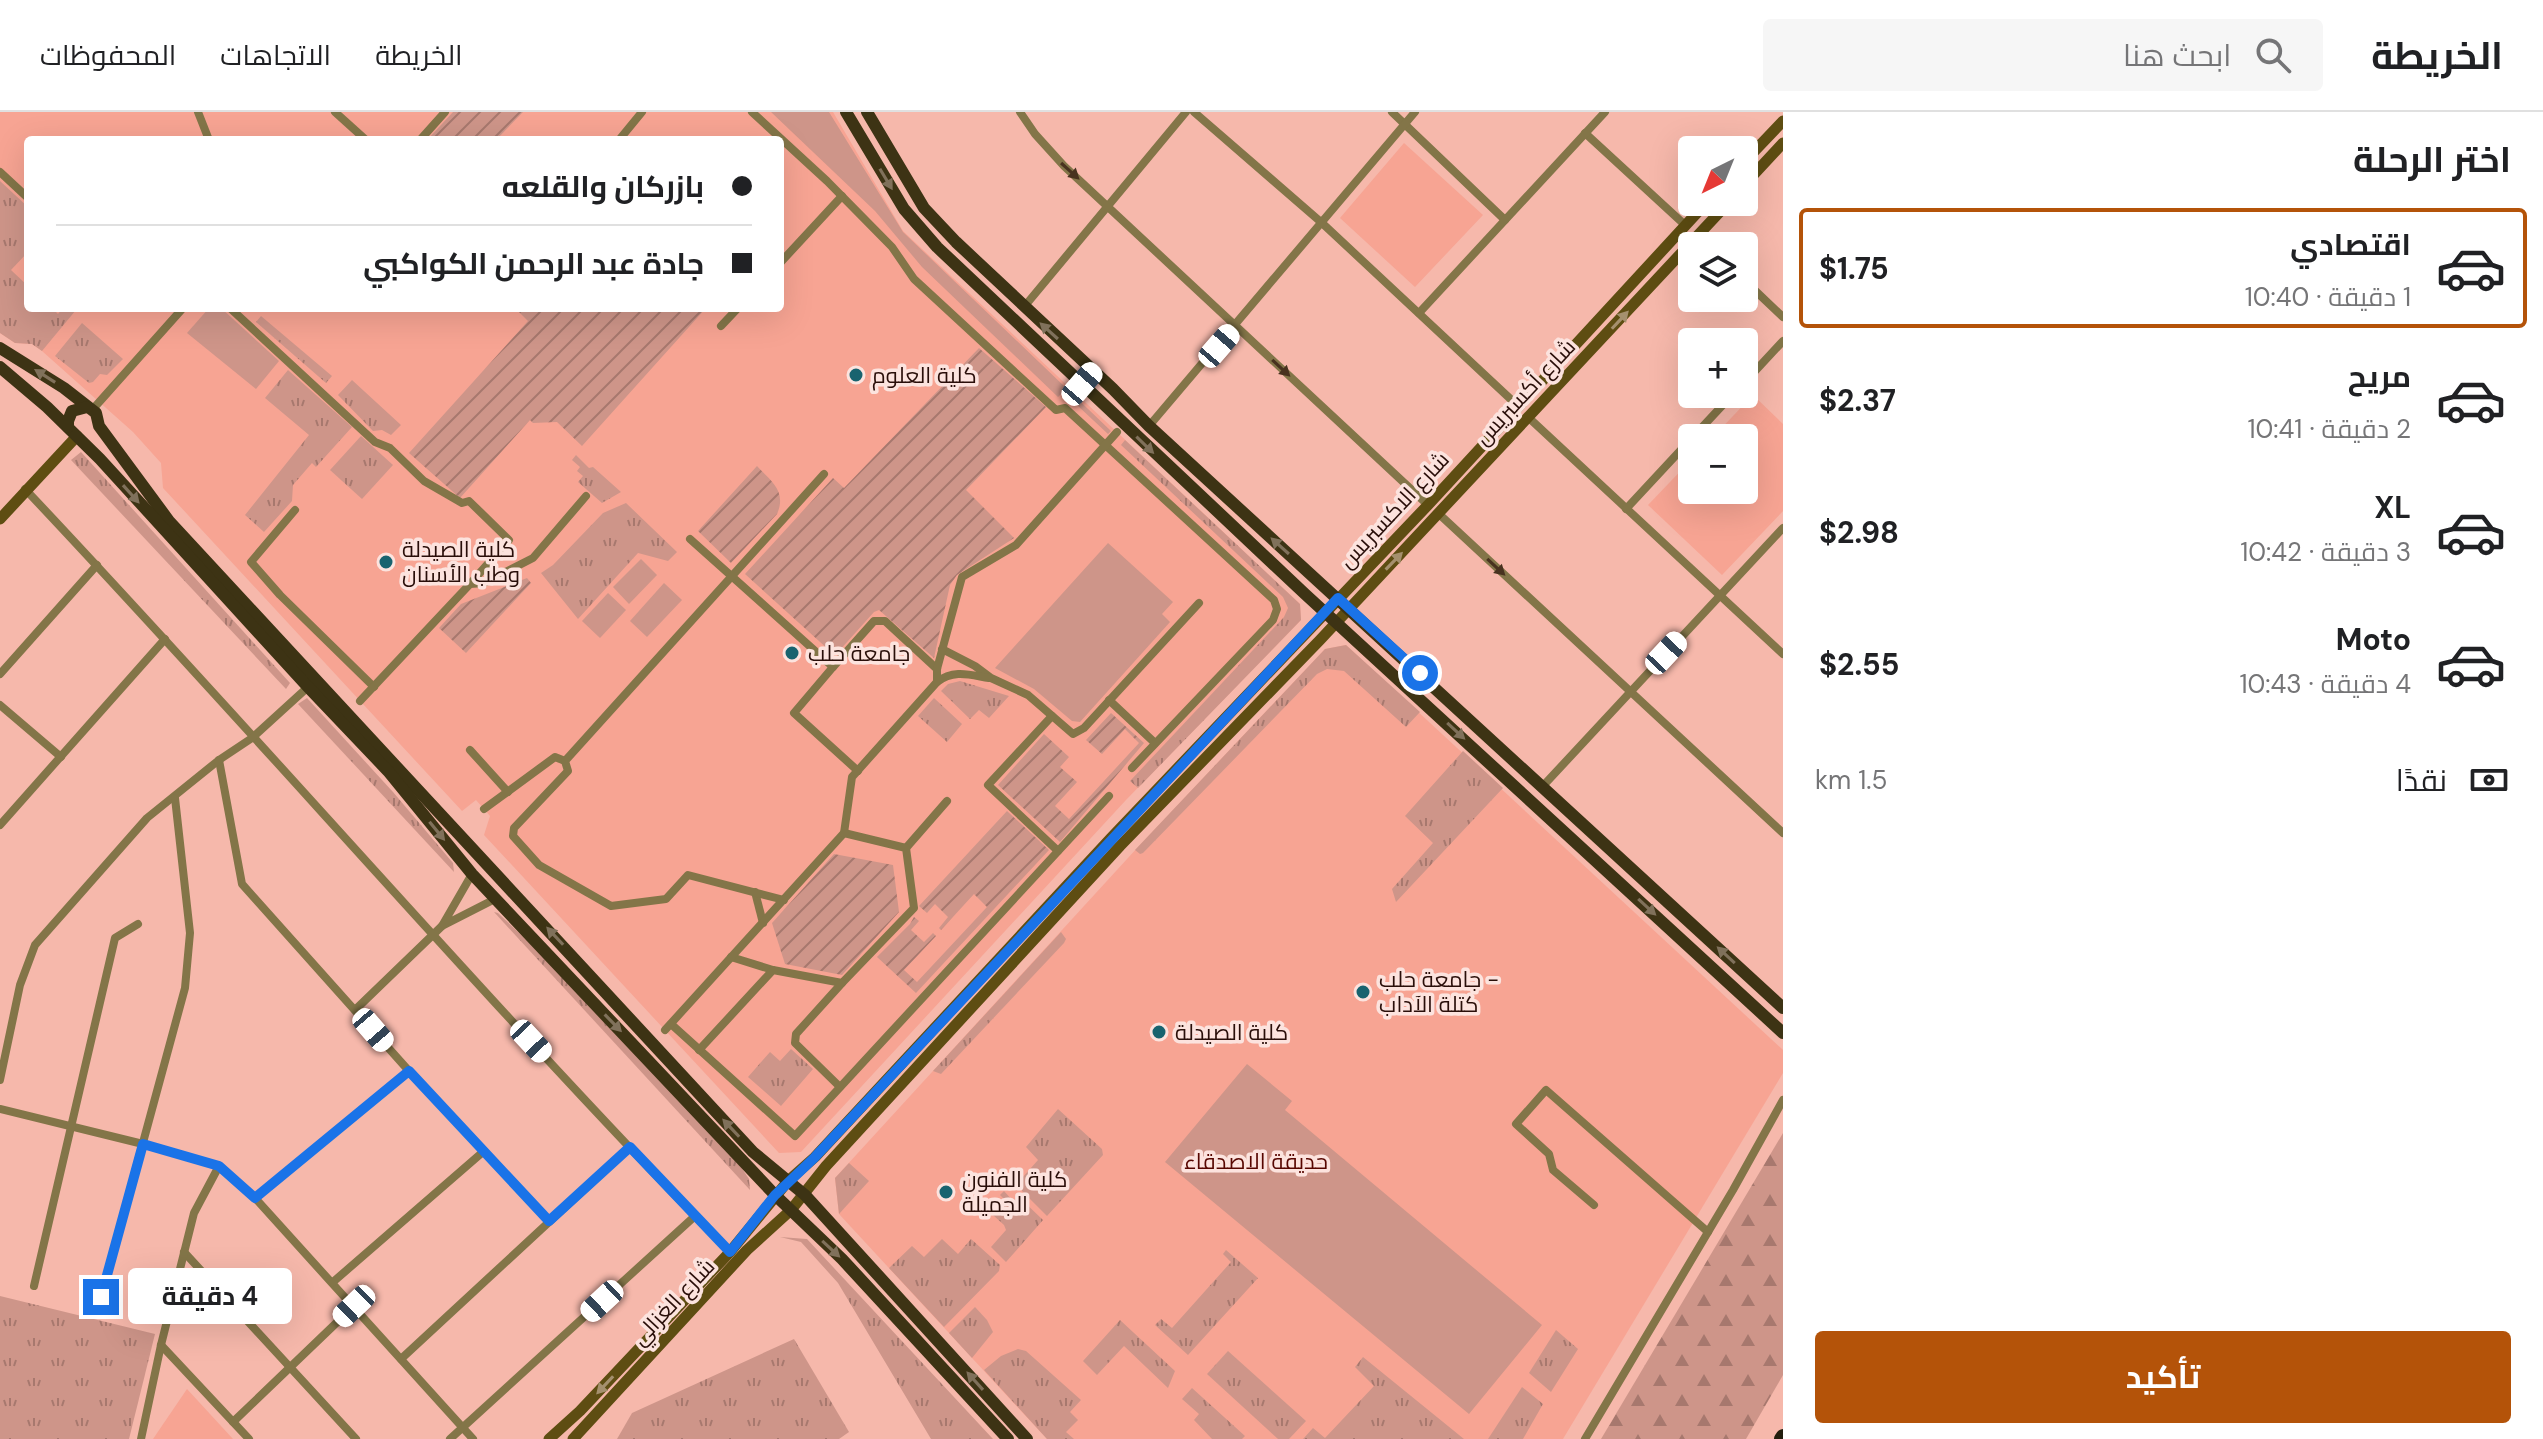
<!DOCTYPE html>
<html lang="ar">
<head>
<meta charset="utf-8">
<style>
  body { margin:0; font-family:"DM Sans",Cairo,sans-serif; background:#f6f6f6; color:#202124; direction:rtl; height:100vh; display:flex; flex-direction:column; font-size:30px; white-space:nowrap }
  * { box-sizing:border-box; margin:0 }
  p { font-size:26px; color:#757577 }
  .icon { flex:none; width:44px; height:44px; fill:none; stroke:currentColor; stroke-width:2; stroke-linecap:round; stroke-linejoin:round }
  .map { position:relative; flex:1; overflow:hidden; direction:ltr }
  .side { display:flex; flex-direction:column; background:#fff; width:760px }
  .side>* { flex:none }
  .hud { position:absolute; left:24px; top:24px; width:760px; height:176px; border-radius:8px; box-shadow:0 8px 32px #0002; direction:rtl; display:grid; align-content:center; height:176px; padding:0 32px; background:#fff }
  .needle { width:52px; rotate:223deg }
  .controls { position:absolute; left:1678px; top:24px; display:grid; gap:16px }
  .controls a { display:grid; place-items:center; width:80px; height:80px; border-radius:8px; background:#fff; box-shadow:0 8px 32px #0002; font-size:40px }
  .end { position:absolute; width:36px; height:36px; margin:-18px; border:10px solid #1a73e8; background:#fff; box-shadow:0 0 0 4px #fff }
  .from { border-radius:50% }
  .bubble { position:absolute; height:56px; border-radius:8px; background:#fff; box-shadow:0 8px 32px #0002; font-size:26px; font-weight:700; line-height:56px; text-align:center; direction:rtl }
  .car { position:absolute; width:24px; height:48px; margin:-24px -12px; border-radius:10px; box-shadow:0 0 6px 2px #0007; background:linear-gradient(#fff 24%,#345 0 40%,#fff 0 76%,#345 0 86%,#fff 0) }
  .hud b { display:flex; align-items:center; gap:28px; height:76px; font-size:30px }
  .hud b+b { border-top:2px solid #e0e0e0 }
  .hud i { width:20px; height:20px; background:#202124 }
  ul { padding:0; list-style:none }
  li { display:flex; align-items:center; gap:24px; height:120px; margin:0 16px 12px; padding:0 16px; border:4px solid transparent; border-radius:8px }
  li div { flex:1 }
  li b { display:block; font-size:30px }
  li em { font-style:normal; font-weight:700 }
  li.active { border-color:#b45309 }
  li>.icon { width:72px; height:72px; stroke-width:1.5 }
  h2 { padding:0 32px; font-size:36px; line-height:96px }
  .pay { display:flex; align-items:center; gap:20px; height:88px; padding:0 32px; font-size:30px }
  .pay p { margin-inline-start:auto }
  .action { display:flex; gap:16px; margin-top:auto; padding:16px 32px }
  .action a { flex:1; height:92px; border-radius:8px; background:#b45309; color:#fff; font-size:32px; font-weight:700; line-height:92px; text-align:center }
  header { display:flex; align-items:center; gap:48px; box-sizing:border-box; height:112px; padding:0 40px; background:#fff; border-bottom:2px solid #e0e0e0 }
  header strong { font-size:38px }
  nav { display:flex; gap:44px; margin-inline-start:auto; font-size:28px }
  .search { width:560px; height:72px; background:#f6f6f6; display:flex; align-items:center; gap:20px; box-sizing:border-box; padding:0 28px; border-radius:8px; color:#757577; font-size:30px }
  main { display:flex; flex:1; min-height:0 }
  .map>svg:first-child { display:block }
  .built { fill:#f7a493; fill-rule:evenodd }
  .grass { fill:url(#grass-tufts) }
  .forest { fill:url(#forest-firs) }
  .park { fill:#ce9589 }
  .garden { fill:url(#garden-furrows) }
  .lines { fill:none; stroke-linecap:round; stroke-linejoin:round }
  .street { stroke:#837548; stroke-width:8 }
  .secondary { stroke:#5e4d12; stroke-width:11 }
  .primary { stroke:#3d3314; stroke-width:12 }
  .highway { stroke:#221d0d; stroke-width:14 }
  .oneway { fill:#48321f }
  .oneway2 { fill:#80715b }
  .oneway3 { fill:#a5906e }
  .route { stroke:#1a73e8; stroke-width:10 }
  .poi-dot { fill:#18636f; stroke:#fce3de; stroke-width:3 }
  .labels { text-anchor:middle; dominant-baseline:central; stroke-width:7; stroke-linejoin:round; paint-order:stroke }
  .poi-label { font-size:22px; fill:#290e09; stroke:#fce3de; text-anchor:start }
  .street-label { font-size:22px; fill:#290e09; stroke:#fce3de }
  .park-label { font-size:22px; fill:#570600; stroke:#fce3de }
</style>
</head>
<body>
<header>
<strong>الخريطة</strong>
<div class="search"><svg class="icon" aria-label="search" viewBox="0 0 24 24"><circle cx="10" cy="10" r="6"/><path d="M15 15l6 6"/></svg>ابحث هنا</div>
<nav><a>الخريطة</a><a>الاتجاهات</a><a>المحفوظات</a></nav>
</header>
<main>
<section class="side">
<h2>اختر الرحلة</h2>
<ul>
<li class="active"><svg class="icon" aria-label="car" viewBox="0 0 24 24"><path d="M5 17H2v-5l4-1 3-4h7l3 4 3 1v5h-3M9 17h6M6 11h13"/><circle cx="7" cy="17" r="2"/><circle cx="17" cy="17" r="2"/></svg><div><b>اقتصادي</b><p>1 دقيقة · 10:40</p></div><em>$1.75</em></li>
<li><svg class="icon" aria-label="car" viewBox="0 0 24 24"><path d="M5 17H2v-5l4-1 3-4h7l3 4 3 1v5h-3M9 17h6M6 11h13"/><circle cx="7" cy="17" r="2"/><circle cx="17" cy="17" r="2"/></svg><div><b>مريح</b><p>2 دقيقة · 10:41</p></div><em>$2.37</em></li>
<li><svg class="icon" aria-label="car" viewBox="0 0 24 24"><path d="M5 17H2v-5l4-1 3-4h7l3 4 3 1v5h-3M9 17h6M6 11h13"/><circle cx="7" cy="17" r="2"/><circle cx="17" cy="17" r="2"/></svg><div><b>XL</b><p>3 دقيقة · 10:42</p></div><em>$2.98</em></li>
<li><svg class="icon" aria-label="car" viewBox="0 0 24 24"><path d="M5 17H2v-5l4-1 3-4h7l3 4 3 1v5h-3M9 17h6M6 11h13"/><circle cx="7" cy="17" r="2"/><circle cx="17" cy="17" r="2"/></svg><div><b>Moto</b><p>4 دقيقة · 10:43</p></div><em>$2.55</em></li>
</ul>
<div class="pay"><svg class="icon" aria-label="cash" viewBox="0 0 24 24"><path d="M3 7h18v10H3z"/><circle cx="12" cy="12" r="2"/></svg>نقدًا<p>1.5 km</p></div>
<div class="action"><a>تأكيد</a></div>
</section>
<div class="map">
<svg width="1783" height="1327" viewBox="0 0 1783 1327">
  <defs>
    <pattern id="grass-tufts" width="24" height="20" patternUnits="userSpaceOnUse" patternTransform="scale(2)"><rect width="24" height="20" fill="#ce9589"/><path d="M3 7l-1-3M5 7V3M7 7l1-3M15 17l-1-3M17 17v-4M19 17l1-3" fill="none" stroke="#a7786e"/></pattern>
    <pattern id="forest-firs" width="22" height="20" patternUnits="userSpaceOnUse" patternTransform="scale(2)"><rect width="22" height="20" fill="#ce9589"/><path d="M5 1l3.5 6h-7zM16 11l3.5 6h-7z" fill="#a7786e"/></pattern>
    <pattern id="garden-furrows" width="10" height="10" patternUnits="userSpaceOnUse" patternTransform="scale(2)"><rect width="10" height="10" fill="#ce9589"/><path d="M-1 1l2-2M0 10L10 0M9 11l2-2" fill="none" stroke="#a7786e"/></pattern>
  </defs>
  <rect width="100%" height="100%" fill="#f6b8ab"/>
  <g class="built">
    <path d="M0 0H833L903 119 1300 492 1301 508 1126 688 801 1040 779 1041 484 723 490 704 476 688 462 699 163 376 161 351 133 320 42 239 32 232 15 231 0 221ZM28 28H780V196H28Z"/>
    <polygon points="1404,31 1483,103 1415,175 1340,106"/>
    <polygon points="1753,283 1783,312 1783,399 1722,463 1648,393 1692,347 1692,378 1744,378 1744,326 1712,326"/>
    <polygon points="1346,533 1783,938 1783,961 1563,1327 1047,1327 839,1102 835,1066 1138,735 1325,537"/>
    <polygon points="187,1277 233,1327 153,1327"/>
  </g>
  <g class="grass">
    <polygon points="0,69 28,95 28,140 11,158 28,174 28,196 52,196 58,202 63,196 76,198 42,239 32,232 15,231 0,221"/>
    <polygon points="261,204 332,264 326,271 256,210"/>
    <polygon points="82,211 123,247 107,263 100,262 93,270 89,271 55,244"/>
    <polygon points="288,258 352,315 316,355 312,351 293,373 292,389 264,420 245,403 309,323 265,286"/>
    <polygon points="352,268 401,313 391,323 382,318 373,319 338,283"/>
    <polygon points="361,324 393,353 362,387 330,358"/>
    <polygon points="1125,328 1300,492 1301,508 1138,676 1130,669 1284,505 1288,496 1283,485 1121,333"/>
    <polygon points="81,340 290,571 286,577 71,348"/>
    <polygon points="576,343 589,356 593,355 621,380 602,391 578,370 583,364 577,359 580,355 572,348"/>
    <polygon points="626,391 677,440 668,449 638,441 578,507 541,461 553,453 603,401"/>
    <polygon points="1346,533 1420,600 1406,615 1344,559 1327,557 1317,562 1143,741 1140,742 1135,738 1325,537"/>
    <polygon points="960,569 1009,584 989,606 979,598 970,607 941,579 948,572"/>
    <polygon points="307,586 393,680 453,751 454,760 298,592"/>
    <polygon points="934,586 962,612 947,630 918,604"/>
    <polygon points="1463,639 1503,676 1396,790 1392,777 1433,731 1405,704"/>
    <polygon points="494,800 498,801 569,868 741,1055 749,1067 750,1078"/>
    <polygon points="1061,820 1066,827 1064,831 941,962 933,959"/>
    <polygon points="791,937 813,957 781,994 748,965 770,940 780,949"/>
    <polygon points="1058,997 1102,1037 1103,1043 1047,1104 1022,1079 1022,1066 1038,1048 1026,1035"/>
    <polygon points="849,1051 869,1069 839,1102 835,1066"/>
    <polygon points="1004,1079 1013,1089 1018,1084 1043,1108 1006,1150 991,1135 1006,1118 1004,1113 993,1103 1006,1089 1000,1083"/>
    <polygon points="780,1125 807,1127 993,1327 931,1327 838,1171 801,1130"/>
    <polygon points="942,1127 958,1142 971,1127 1000,1153 999,1159 944,1215 889,1156 912,1134 924,1145"/>
    <polygon points="1226,1138 1258,1166 1188,1243 1155,1213 1161,1207 1172,1216 1231,1150 1223,1142"/>
    <polygon points="0,1184 155,1222 129,1327 0,1327"/>
    <polygon points="975,1195 987,1208 993,1220 972,1246 949,1221"/>
    <polygon points="1120,1208 1175,1259 1168,1276 1124,1234 1097,1263 1083,1249"/>
    <polygon points="1556,1218 1578,1237 1551,1280 1529,1261"/>
    <polygon points="794,1227 849,1320 839,1327 617,1327 632,1301"/>
    <polygon points="1018,1237 1026,1239 1081,1288 1070,1300 1078,1308 1066,1320 1074,1327 1047,1327 984,1258 1001,1244"/>
    <polygon points="1228,1239 1306,1309 1289,1327 1278,1327 1207,1262"/>
    <polygon points="1363,1245 1464,1327 1303,1327 1313,1316 1325,1326 1374,1274 1355,1255"/>
    <polygon points="1522,1275 1543,1292 1523,1327 1488,1327"/>
    <polygon points="1192,1276 1245,1324 1242,1327 1212,1327 1194,1308 1199,1302 1182,1287"/>
  </g>
  <polygon class="forest" points="1783,1021 1783,1263 1746,1327 1601,1327"/>
  <g class="park">
    <polygon points="771,0 829,0 903,120 1111,319 1108,322 1063,280 1058,285 922,155 875,99"/>
    <polygon points="209,196 221,196 279,249 256,277 187,221"/>
    <polygon points="1108,431 1173,490 1162,502 1170,510 1080,610 1072,609 1034,577 995,556"/>
    <polygon points="641,447 657,463 629,492 613,475"/>
    <polygon points="664,471 682,488 647,525 630,509"/>
    <polygon points="608,481 626,498 600,526 582,509"/>
    <polygon points="1247,952 1292,989 1285,998 1542,1213 1469,1302 1165,1050"/>
  </g>
  <g class="garden">
    <polygon points="453,0 523,0 496,28 427,28"/>
    <polygon points="515,196 706,196 582,334 557,310 533,311 530,308 460,386 409,341 528,209"/>
    <polygon points="979,236 1046,295 966,378 1014,426 957,463 950,473 934,546 879,498 874,500 839,539 830,539 745,462 833,366 844,376"/>
    <path d="M757 354C771 369 787 379 777 402L731 451 698 419Z"/>
    <polygon points="527,466 531,471 466,541 439,516 461,492"/>
    <polygon points="1111,601 1144,631 1060,730 998,673 1044,622 1069,645 1060,655 1077,670 1055,694 1069,707 1139,631 1125,617 1102,642 1086,628"/>
    <polygon points="1007,699 1049,738 916,881 877,845 910,812 914,805 919,809 911,818 924,830 933,821 936,824 904,858 917,870 987,795 974,782 941,818 939,816 948,805 935,792 927,801 919,794"/>
    <polygon points="834,742 893,753 899,800 842,863 785,852 772,811"/>
  </g>
  <g class="lines">
    <g class="street">
      <polyline points="198,0 209,28"/>
      <polyline points="335,0 366,28"/>
      <polyline points="752,0 827,69 892,135 914,167 1056,298 1065,296 1274,488 1277,497 1273,508 1132,656"/>
      <polyline points="1020,0 1035,22 1064,54 1428,393"/>
      <polyline points="1194,0 1322,111 1518,294"/>
      <polyline points="1392,0 1505,108"/>
      <polyline points="1585,21 1685,113"/>
      <polyline points="420,28 445,0"/>
      <polyline points="619,28 642,0"/>
      <polyline points="0,60 28,86"/>
      <polyline points="1697,124 1708,134"/>
      <polyline points="780,151 842,84"/>
      <polyline points="1744,168 1783,205"/>
      <polyline points="1024,195 1186,0"/>
      <polyline points="230,196 375,330 390,336 424,369 462,391 469,389 509,428 470,472"/>
      <polyline points="1419,201 1605,0"/>
      <polyline points="721,214 738,196"/>
      <polyline points="1744,271 1783,229"/>
      <polyline points="93,297 183,196"/>
      <polyline points="1529,306 1783,542"/>
      <polyline points="1149,314 1415,0"/>
      <polyline points="1692,326 1733,282"/>
      <path d="M25 377C263 629 488 892 730 1140"/>
      <polyline points="1626,397 1692,326"/>
      <polyline points="295,398 251,450 280,483 374,575"/>
      <polyline points="1439,402 1783,721"/>
      <polyline points="690,427 833,555 874,509 885,509 937,557"/>
      <polyline points="942,537 975,554 991,566 1028,583 1073,622 1084,616 1199,491"/>
      <polyline points="833,555 794,601 858,659"/>
      <polyline points="0,562 97,453"/>
      <path d="M937 570C954 557 970 563 989 566"/>
      <polyline points="1109,588 1155,631"/>
      <polyline points="360,589 470,472 484,471 533,446 586,384"/>
      <polyline points="0,593 61,645"/>
      <polyline points="1052,604 988,673 1058,739"/>
      <polyline points="470,638 508,680"/>
      <polyline points="219,648 242,772 409,959 549,1109"/>
      <polyline points="1542,675 1783,416"/>
      <polyline points="484,697 555,645 565,649"/>
      <polyline points="0,713 165,527"/>
      <polyline points="906,736 947,689"/>
      <polyline points="472,762 442,814 495,787"/>
      <polyline points="755,780 763,811"/>
      <polyline points="784,788 688,763 666,787 611,794 539,753 513,724 514,716 568,659 565,649 824,362"/>
      <polyline points="731,845 773,858"/>
      <polyline points="355,898 442,814"/>
      <polyline points="671,912 795,1024 1109,684"/>
      <polyline points="665,918 844,721 852,665 937,570 937,557 962,465 1016,433 1117,320"/>
      <polyline points="699,938 773,858 842,871 914,796 906,736 844,721"/>
      <polyline points="0,968 20,873 35,833 147,706 219,648 252,626 308,575"/>
      <polyline points="840,975 795,931 796,922 842,871"/>
      <polyline points="0,997 143,1032 219,1054 255,1086 473,1327"/>
      <polyline points="255,1086 409,959"/>
      <polyline points="1594,1093 1553,1058 1549,1042 1516,1012 1546,978 1708,1120"/>
      <polyline points="184,1140 356,1327"/>
      <polyline points="333,1170 484,1039"/>
      <polyline points="34,1174 115,826 138,812"/>
      <polyline points="101,1185 185,876 190,821 175,686"/>
      <polyline points="161,1233 249,1327"/>
      <polyline points="401,1247 630,1035"/>
      <polyline points="233,1310 354,1194"/>
      <polyline points="141,1327 161,1233 194,1101 219,1054"/>
      <polyline points="450,1327 695,1104"/>
      <polyline points="1585,1327 1733,1078 1783,988"/>
    </g>
    <g class="secondary">
      <polyline points="1744,50 1783,9"/>
      <polyline points="1744,73 1783,31"/>
      <polyline points="0,407 77,324"/>
      <polyline points="549,1327 580,1299 730,1140 788,1069 815,1045 1111,726 1428,393 1707,90"/>
      <polyline points="573,1327 747,1138 791,1098 826,1054 1120,734 1320,528 1729,90"/>
    </g>
    <g class="primary">
      <polyline points="846,0 904,97 937,135 1305,482 1783,921"/>
      <polyline points="867,0 924,96 956,130 1113,277 1149,314 1783,896"/>
      <polyline points="0,236 64,276 96,301 99,314 169,409 753,1040 805,1083 1027,1327"/>
      <polyline points="0,255 47,295 100,347 308,575 388,659 472,762 775,1083 842,1147 1008,1327"/>
      <polyline points="68,315 68,309 72,299 87,295"/>
    </g>
    <polyline class="highway" points="1781,1327 1783,1324"/>
  </g>
  <defs><path id="oneway-solid" d="M-6-.8H1V-3.2L6.5 0L1 3.2V.8H-6Z" transform="scale(2)"/></defs>
  <g class="oneway">
    <use href="#oneway-solid" transform="translate(1070 59) rotate(42)"/>
    <use href="#oneway-solid" transform="translate(1281 256) rotate(43)"/>
    <use href="#oneway-solid" transform="translate(1496 455) rotate(43)"/>
  </g>
  <g class="oneway2">
    <use href="#oneway-solid" transform="translate(886 67) rotate(59)"/>
    <use href="#oneway-solid" transform="translate(1049 219) rotate(-138)"/>
    <use href="#oneway-solid" transform="translate(45 264) rotate(-148)"/>
    <use href="#oneway-solid" transform="translate(1145 333) rotate(44)"/>
    <use href="#oneway-solid" transform="translate(131 382) rotate(48)"/>
    <use href="#oneway-solid" transform="translate(1280 434) rotate(-138)"/>
    <use href="#oneway-solid" transform="translate(1456 619) rotate(43)"/>
    <use href="#oneway-solid" transform="translate(437 719) rotate(51)"/>
    <use href="#oneway-solid" transform="translate(1647 795) rotate(43)"/>
    <use href="#oneway-solid" transform="translate(555 824) rotate(-133)"/>
    <use href="#oneway-solid" transform="translate(1726 843) rotate(-137)"/>
    <use href="#oneway-solid" transform="translate(613 911) rotate(46)"/>
    <use href="#oneway-solid" transform="translate(731 1016) rotate(-133)"/>
    <use href="#oneway-solid" transform="translate(831 1137) rotate(43)"/>
    <use href="#oneway-solid" transform="translate(975 1269) rotate(-132)"/>
  </g>
  <g class="oneway3">
    <use href="#oneway-solid" transform="translate(1620 208) rotate(-47)"/>
    <use href="#oneway-solid" transform="translate(1394 449) rotate(-46)"/>
    <use href="#oneway-solid" transform="translate(605 1273) rotate(133)"/>
  </g>
  <g class="lines">
    <polyline class="route" points="101,1185 143,1032 219,1054 255,1086 409,959 549,1109 630,1035 730,1140 775,1083 815,1045 1338,486 1420,561"/>
  </g>
  <g class="poi-dot">
    <circle cx="856" cy="263" r="8"/>
    <circle cx="386" cy="450" r="8"/>
    <circle cx="792" cy="541" r="8"/>
    <circle cx="1363" cy="880" r="8"/>
    <circle cx="1159" cy="920" r="8"/>
    <circle cx="946" cy="1080" r="8"/>
  </g>
  <g class="labels">
    <g class="poi-label">
      <text x="872" y="263">كلية العلوم</text>
      <text x="402" y="437">كلية الصيدلة<tspan x="402" dy="25">وطب الأسنان</tspan></text>
      <text x="808" y="541">جامعة حلب</text>
      <text x="1379" y="867">جامعة حلب -<tspan x="1379" dy="25">كتلة الآداب</tspan></text>
      <text x="1175" y="920">كلية الصيدلة</text>
      <text x="962" y="1067">كلية الفنون<tspan x="962" dy="25">الجميلة</tspan></text>
    </g>
    <g class="street-label">
      <text transform="translate(1525 280) rotate(-47)">شارع أكسبريس</text>
      <text transform="translate(1394 398) rotate(-47)">شارع الاكسبريس</text>
      <text transform="translate(673 1190) rotate(-47)">شارع الغزالي</text>
    </g>
    <g class="park-label">
      <text x="1256" y="1049">حديقة الاصدقاء</text>
    </g>
  </g>
</svg>
<div class="controls">
<a><svg class="needle" viewBox="-14 -14 28 28"><path d="M0-13l5 13h-10z" fill="#e53935"/><path d="M0 13l5-13h-10z" fill="#757577"/></svg></a>
<a><svg class="icon" aria-label="layers" viewBox="0 0 24 24"><path d="M12 4l9 5-9 5-9-5zM3 14l9 5 9-5"/></svg></a>
<a>+</a>
<a>−</a>
</div>
<i class="end from" style="left:1420px;top:561px"></i>
<i class="end" style="left:101px;top:1185px"></i>
<div class="bubble" style="left:128px;top:1156px;width:164px">4 دقيقة</div>
<i class="car" style="left:1219px;top:234px;rotate:41deg"></i>
<i class="car" style="left:1082px;top:272px;rotate:41deg"></i>
<i class="car" style="left:1666px;top:541px;rotate:43deg"></i>
<i class="car" style="left:373px;top:918px;rotate:139deg"></i>
<i class="car" style="left:531px;top:929px;rotate:137deg"></i>
<i class="car" style="left:602px;top:1189px;rotate:227deg"></i>
<i class="car" style="left:354px;top:1194px;rotate:226deg"></i>
<div class="hud">
<b><i class="from"></i>بازركان والقلعه</b>
<b><i></i>جادة عبد الرحمن الكواكبي</b>
</div>
</div>
</main>
</body>
</html>
